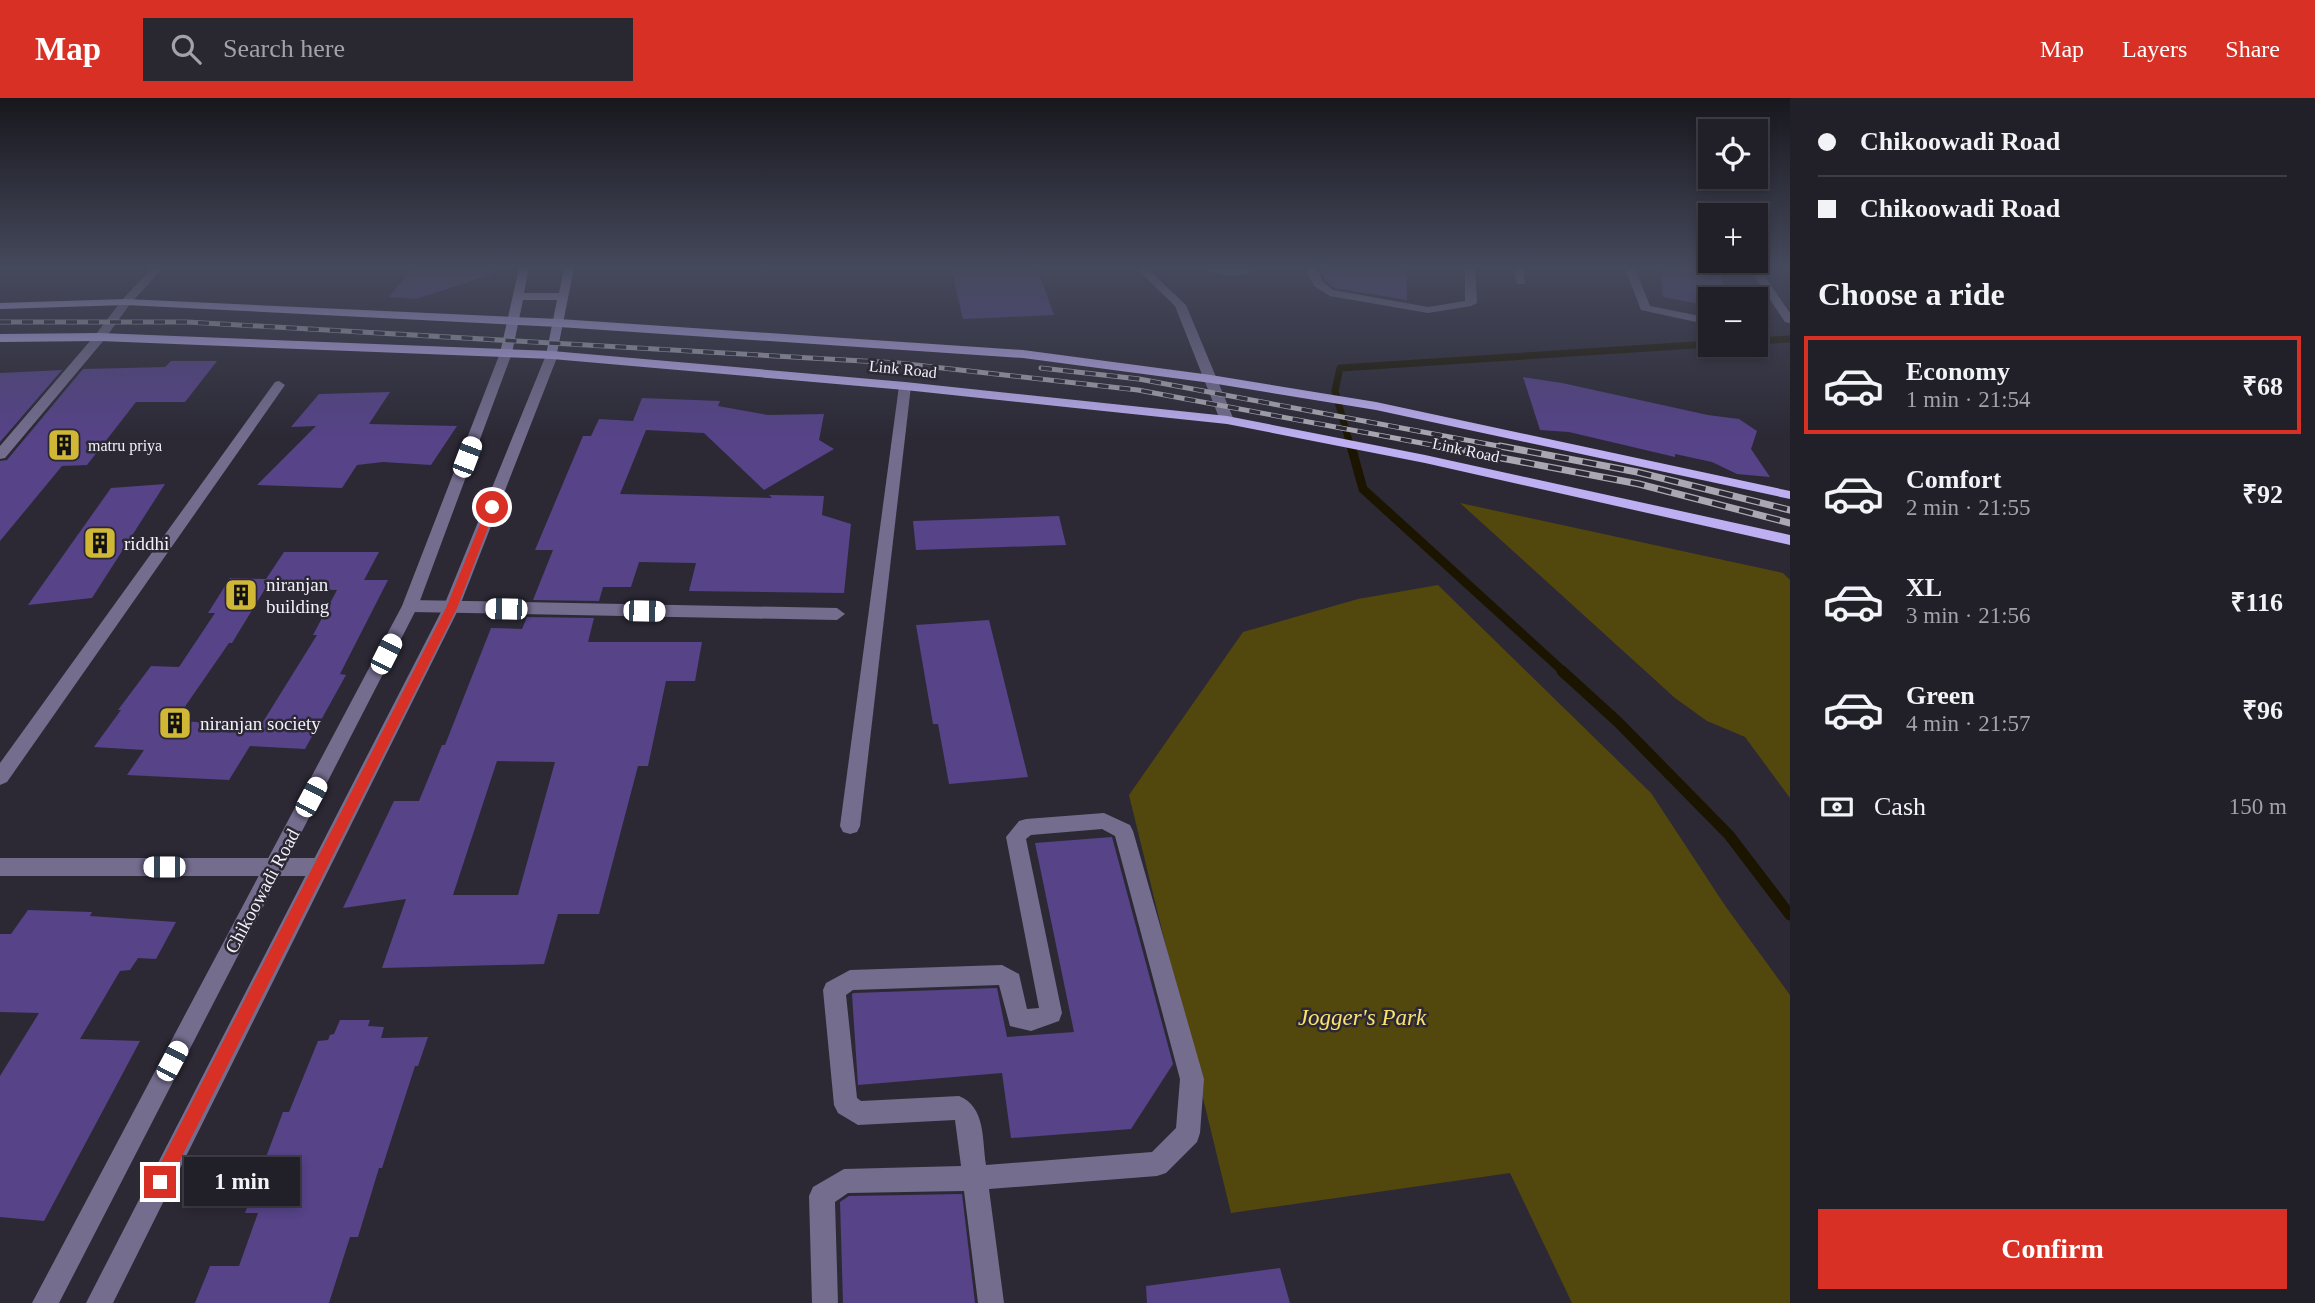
<!DOCTYPE html>
<html lang="en">
<head>
<meta charset="utf-8">
<style>
  body { margin:0; font-family:Georgia,serif; background:#292730; color:#f1f3f6; height:100vh; display:flex; flex-direction:column; font-size:26px; white-space:nowrap }
  * { box-sizing:border-box; margin:0 }
  p { font-size:23px; color:#a2a2a8 }
  .icon { flex:none; width:38px; height:38px; fill:none; stroke:currentColor; stroke-width:2; stroke-linecap:round; stroke-linejoin:round }
  .map { position:relative; flex:1; overflow:hidden }
  .side { display:flex; flex-direction:column; background:#211f28; width:525px }
  .side>* { flex:none }
  .banner { display:grid; align-content:center; height:154px; padding:0 28px; background:#211f28 }
  .buttons { position:absolute; left:1698px; top:21px; display:grid; gap:14px }
  .buttons a { display:grid; place-items:center; width:70px; height:70px; border-radius:0px; background:#211f28; box-shadow:0 4px 10px #0003,0 0 0 2px #3e3d45; font-size:35px }
  .end { position:absolute; width:32px; height:32px; margin:-16px; border:9px solid #d93025; background:#fff; box-shadow:0 0 0 4px #fff }
  .from { border-radius:50% }
  .bubble { position:absolute; height:49px; border-radius:0px; background:#211f28; box-shadow:0 4px 10px #0003,0 0 0 2px #3e3d45; font-size:23px; font-weight:700; line-height:49px; text-align:center }
  .car { position:absolute; width:21px; height:42px; margin:-21px -10px; border-radius:9px; box-shadow:0 0 5px 2px #0007; background:linear-gradient(#fff 24%,#345 0 40%,#fff 0 76%,#345 0 86%,#fff 0) }
  .banner b { display:flex; align-items:center; gap:24px; height:66px; font-size:26px }
  .banner b+b { border-top:2px solid #3e3d45 }
  .banner i { width:18px; height:18px; background:#f1f3f6 }
  ul { padding:0; list-style:none }
  li { display:flex; align-items:center; gap:21px; height:98px; margin:0 14px 10px; padding:0 14px; border:4px solid transparent; border-radius:0px }
  li div { flex:1 }
  li b { display:block; font-size:26px }
  li em { font-style:normal; font-weight:700 }
  li.active { border-color:#d93025 }
  li>.icon { width:63px; height:63px; stroke-width:1.5 }
  h2 { padding:0 28px; font-size:32px; line-height:84px }
  .pay { display:flex; align-items:center; gap:18px; height:77px; padding:0 28px; font-size:26px }
  .pay p { margin-inline-start:auto }
  .primary-button { display:flex; gap:14px; margin-top:auto; padding:14px 28px }
  .primary-button a { flex:1; height:80px; border-radius:0px; background:#d93025; color:#fff; font-size:28px; font-weight:700; line-height:80px; text-align:center }
  header { display:flex; align-items:center; gap:42px; box-sizing:border-box; height:98px; padding:0 35px; background:#d93025; color:#fff }
  header strong { font-size:33px }
  nav { display:flex; gap:38px; margin-inline-start:auto; font-size:24px }
  .search { width:490px; height:63px; background:#292730; display:flex; align-items:center; gap:18px; box-sizing:border-box; padding:0 24px; border-radius:0px; color:#a2a2a8; font-size:26px }
  main { display:flex; flex:1; min-height:0 }
  .map>svg:first-child { display:block }
  .green { fill:#52470d }
  .lines { fill:none; stroke-linecap:round; stroke-linejoin:round }
  .stream-far2 { stroke:#1b1500; stroke-width:7 }
  .stream-far1 { stroke:#1b1500; stroke-width:9 }
  .stream { stroke:#1b1500; stroke-width:11 }
  .building { fill:#564388; fill-rule:evenodd }
  .pedestrian { fill:#746d8e; fill-rule:evenodd }
  .minor { fill:#746d8e; fill-rule:evenodd }
  .tertiary { fill:#746d8e; fill-rule:evenodd }
  .secondary { fill:#9d92c6; fill-rule:evenodd }
  .primary { fill:#bdaff1; fill-rule:evenodd }
  .rail-far1-casing { stroke:#a9a7b1; stroke-width:5 }
  .rail-casing { stroke:#a9a7b1; stroke-width:7 }
  .rail-far1 { stroke:#2c2935; stroke-width:3.5; stroke-dasharray:11; stroke-linecap:butt }
  .rail { stroke:#2c2935; stroke-width:4.5; stroke-dasharray:14; stroke-linecap:butt }
  .route { fill:#d93025 }
  .labels { text-anchor:middle; dominant-baseline:central; stroke-width:5; stroke-linejoin:round; paint-order:stroke }
  .far-street-label { font-size:16px; fill:#f2f1f9; stroke:#2c2935 }
  .far-poi-label { font-size:16px; fill:#f2f1f9; stroke:#2c2935; text-anchor:start }
  .poi-label { font-size:19px; fill:#f2f1f9; stroke:#2c2935; text-anchor:start }
  .street-label { font-size:19px; fill:#f2f1f9; stroke:#2c2935 }
  .near-park-label { font-size:23px; font-style:italic; fill:#fce26b; stroke:#2c2935 }
</style>
</head>
<body>
<header>
<strong>Map</strong>
<div class="search"><svg class="icon" aria-label="search" viewBox="0 0 24 24"><circle cx="10" cy="10" r="6"/><path d="M15 15l6 6"/></svg>Search here</div>
<nav><a>Map</a><a>Layers</a><a>Share</a></nav>
</header>
<main>
<div class="map">
<svg width="1790" height="1205" viewBox="0 0 1790 1205">
  <rect width="100%" height="100%" fill="#2c2935"/>
  <g class="green">
    <polygon points="1460,405 1783,475 1790,482 1790,700 1745,639 1707,623 1675,600"/>
    <polygon points="1438,487 1651,695 1726,809 1790,897 1790,1205 1572,1205 1510,1075 1231,1115 1129,697 1243,534 1358,501"/>
  </g>
  <g class="lines">
    <g class="stream-far2">
      <polyline points="1755,243 1790,241"/>
      <polyline points="1351,350 1335,293 1340,270 1710,246"/>
    </g>
    <polyline class="stream-far1" points="1351,348 1363,391 1564,574"/>
    <polyline class="stream" points="1562,573 1618,624 1729,737 1790,817"/>
  </g>
  <g class="building">
    <polygon points="412,170 493,170 494,176 416,201 389,199"/>
    <polygon points="951,170 1037,170 1054,217 963,221"/>
    <polygon points="1319,170 1407,170 1407,202 1334,190 1325,182"/>
    <polygon points="1660,170 1720,170 1724,201 1710,201 1710,208 1663,199"/>
    <polygon points="171,263 217,263 185,304 136,304 87,367 62,368 0,443 0,363 7,362 83,271 165,269"/>
    <polygon points="62,272 0,344 0,275"/>
    <polygon points="1523,279 1562,285 1708,317 1739,321 1757,333 1751,351 1770,379 1737,376 1712,364 1675,356 1675,359 1569,334 1540,332"/>
    <polygon points="390,294 369,326 457,328 431,367 383,364 357,367 342,390 257,387 316,328 291,329 319,296"/>
    <polygon points="642,300 720,303 718,308 768,317 824,316 819,342 834,351 764,392 704,335 646,332 620,396 772,400 769,397 824,398 822,417 851,426 844,495 689,493 696,465 639,464 631,489 603,489 599,503 533,502 553,452 535,452 583,338 591,338 599,321 633,323"/>
    <polygon points="165,386 92,500 28,507 111,390"/>
    <polygon points="1059,418 1066,447 916,452 913,423"/>
    <path d="M284 454H379L364 482H388L340 576 346 577 305 651 250 648 229 682 127 677 144 652 94 649 121 612H118L151 568 179 569 215 515H208L230 480 266 481ZM265 491 337 492 313 537H317L261 627 175 623 229 545H232Z"/>
    <path d="M527 519 594 520 588 544H702L695 583H666L648 668H638L599 816H558L544 866 382 870 406 801 343 810 394 703H419L442 647H445L491 530 522 531ZM497 663 555 664 518 797H453Z"/>
    <polygon points="989,522 1028,679 949,686 938,626 933,626 916,527"/>
    <polygon points="1112,739 1173,966 1131,1031 1011,1040 1002,975 858,987 852,896 854,895 997,890 1007,939 1074,934 1035,745"/>
    <polygon points="28,812 92,814 90,818 176,824 156,861 138,860 130,872 120,873 80,941 140,943 44,1123 0,1119 0,978 39,915 0,914 0,836 11,836"/>
    <polygon points="340,922 370,922 368,928 384,929 381,940 428,939 418,968 415,968 382,1070 379,1070 358,1139 350,1139 329,1205 195,1205 210,1168 239,1168 258,1115 245,1115 283,1014 289,1014 318,943 328,942 330,937 334,936"/>
    <polygon points="962,1096 975,1205 843,1205 840,1104 849,1098"/>
    <polygon points="1280,1170 1290,1205 1147,1205 1146,1188"/>
  </g>
  <g class="lines">
    <g class="pedestrian">
      <path d="M1203 170H1258C1245 182 1216 179 1203 170Z"/>
      <polygon points="1306,170 1316,170 1323,184 1333,192 1428,209 1465,203 1465,170 1475,170 1477,205 1471,208 1428,215 1330,198 1314,188"/>
      <polygon points="279,283 285,287 7,684 0,687 0,665 275,284"/>
    </g>
    <g class="minor">
      <polygon points="152,170 163,170 130,206 104,242 5,360 0,361 0,348 96,236 122,202"/>
      <polygon points="1513,170 1523,170 1525,186 1517,186"/>
      <polygon points="1625,170 1635,170 1650,208 1710,220 1710,227 1641,212"/>
      <polygon points="1749,170 1759,170 1790,215 1790,225 1785,224"/>
      <polygon points="1727,192 1735,192 1739,201 1727,201"/>
      <polygon points="905,284 911,288 860,728 857,734 850,736 843,734 840,728 899,288"/>
      <polygon points="410,502 837,510 845,516 837,522 410,514 402,508"/>
      <path d="M1104 715 1130 727 1133 733 1204 981 1200 1035 1197 1044 1166 1075 1157 1078 989 1091 1004 1205H978L964 1093 848 1095 835 1104 838 1205H812L809 1098 813 1089 844 1071 961 1068 955 1022 858 1027 838 1015 834 1007 823 892 826 885 850 872 1002 867 1019 876 1027 911 1039 910 1006 739 1019 723 1026 721ZM1102 731 1115 738 1180 981 1176 1030 1152 1054 986 1067C982 1042 986 1009 959 998L861 1003 857 1000 846 897 853 892 999 887 1010 928 1031 933 1059 923 1062 915 1026 741 1031 737Z"/>
      <polygon points="0,760 318,760 325,763 328,769 325,775 318,778 0,778"/>
    </g>
    <g class="tertiary">
      <polygon points="1136,170 1147,170 1186,207 1234,322 1232,325 1227,326 1220,322 1175,208"/>
      <polygon points="506,251 512,255 418,508 59,1205 32,1205 402,508 500,255"/>
      <polygon points="552,253 558,257 459,510 113,1205 86,1205 443,510 546,257"/>
    </g>
    <polygon class="secondary" points="519,170 529,170 524,195 559,195 564,170 574,170 556,260 546,257 557,202 523,202 512,255 506,259 500,255"/>
    <g class="primary">
      <polygon points="126,201 559,221 1023,252 1211,277 1376,304 1790,393 1790,401 1376,312 1211,285 1023,260 559,229 126,207 0,211 0,205"/>
      <polygon points="100,235 552,253 905,284 1227,318 1425,357 1790,437 1790,447 1425,365 1227,326 905,292 552,261 100,243 0,244 0,236"/>
    </g>
    <defs>
      <g id="rail-far1">
        <polyline points="0,224 187,224 898,265 1138,292 1448,350"/>
        <polyline points="1041,270 1139,281 1509,350"/>
      </g>
      <g id="rail">
        <polyline points="1438,348 1639,386 1790,425"/>
        <polyline points="1500,348 1637,374 1790,412"/>
      </g>
    </defs>
    <use href="#rail-far1" class="rail-far1-casing"/>
    <use href="#rail" class="rail-casing"/>
    <use href="#rail-far1" class="rail-far1"/>
    <use href="#rail" class="rail"/>
  </g>
  <linearGradient id="sky" x2="0" y2="1"><stop stop-color="#18171d"/><stop offset="0.5" stop-color="#45495c"/><stop offset="1" stop-color="#45495c" stop-opacity="0"/></linearGradient>
  <rect width="1790" height="339" fill="url(#sky)"/>
  <polygon class="route" points="492,406 496,409 457,510 166,1090 160,1092 154,1090 152,1084 154,1078 446,510 487,409"/>
  <defs>
    <symbol id="building-square" viewBox="-11 -11 22 22"><rect x="-9" y="-9" width="18" height="18" rx="4" fill="#d1b736" stroke="#2c2935"/><path d="M-4-6H4V6H1V3H-1V6H-4ZM-2.5-4.3h1.7v1.8h-1.7ZM.8-4.3h1.7v1.8H.8ZM-2.5-1h1.7V.8h-1.7ZM.8-1h1.7V.8H.8Z" fill="#111"/></symbol>
  </defs>
  <g fill-rule="evenodd">
    <use href="#building-square" x="45" y="328" width="38" height="38"/>
    <use href="#building-square" x="81" y="426" width="38" height="38"/>
    <use href="#building-square" x="222" y="478" width="38" height="38"/>
    <use href="#building-square" x="156" y="606" width="38" height="38"/>
  </g>
  <g class="labels">
    <g class="far-street-label">
      <text transform="translate(903 271) rotate(6)">Link Road</text>
      <text transform="translate(1466 352) rotate(12)">Link Road</text>
    </g>
    <g class="far-poi-label">
      <text x="88" y="347">matru priya</text>
    </g>
    <g class="poi-label">
      <text x="124" y="445">riddhi</text>
      <text x="266" y="486">niranjan<tspan x="266" dy="22">building</tspan></text>
      <text x="200" y="625">niranjan society</text>
    </g>
    <g class="street-label">
      <text transform="translate(262 793) rotate(-62)">Chikoowadi Road</text>
    </g>
    <g class="near-park-label">
      <text x="1362" y="919">Jogger's Park</text>
    </g>
  </g>
</svg>
<div class="buttons">
<a><svg class="icon" aria-label="locate" viewBox="0 0 24 24"><circle cx="12" cy="12" r="6"/><path d="M12 2v4M12 18v4M2 12h4M18 12h4"/></svg></a>
<a>+</a>
<a>−</a>
</div>
<i class="end from" style="left:492px;top:409px"></i>
<i class="end" style="left:160px;top:1084px"></i>
<div class="bubble" style="left:184px;top:1059px;width:116px">1 min</div>
<i class="car" style="left:467px;top:359px;rotate:21deg"></i>
<i class="car" style="left:506px;top:511px;rotate:271deg"></i>
<i class="car" style="left:644px;top:513px;rotate:91deg"></i>
<i class="car" style="left:386px;top:556px;rotate:27deg"></i>
<i class="car" style="left:311px;top:699px;rotate:28deg"></i>
<i class="car" style="left:164px;top:769px;rotate:270deg"></i>
<i class="car" style="left:172px;top:963px;rotate:28deg"></i>
</div>
<section class="side">
<div class="banner">
<b><i class="from"></i>Chikoowadi Road</b>
<b><i></i>Chikoowadi Road</b>
</div>
<h2>Choose a ride</h2>
<ul>
<li class="active"><svg class="icon" aria-label="car" viewBox="0 0 24 24"><path d="M5 17H2v-5l4-1 3-4h7l3 4 3 1v5h-3M9 17h6M6 11h13"/><circle cx="7" cy="17" r="2"/><circle cx="17" cy="17" r="2"/></svg><div><b>Economy</b><p>1 min · 21:54</p></div><em>₹68</em></li>
<li><svg class="icon" aria-label="car" viewBox="0 0 24 24"><path d="M5 17H2v-5l4-1 3-4h7l3 4 3 1v5h-3M9 17h6M6 11h13"/><circle cx="7" cy="17" r="2"/><circle cx="17" cy="17" r="2"/></svg><div><b>Comfort</b><p>2 min · 21:55</p></div><em>₹92</em></li>
<li><svg class="icon" aria-label="car" viewBox="0 0 24 24"><path d="M5 17H2v-5l4-1 3-4h7l3 4 3 1v5h-3M9 17h6M6 11h13"/><circle cx="7" cy="17" r="2"/><circle cx="17" cy="17" r="2"/></svg><div><b>XL</b><p>3 min · 21:56</p></div><em>₹116</em></li>
<li><svg class="icon" aria-label="car" viewBox="0 0 24 24"><path d="M5 17H2v-5l4-1 3-4h7l3 4 3 1v5h-3M9 17h6M6 11h13"/><circle cx="7" cy="17" r="2"/><circle cx="17" cy="17" r="2"/></svg><div><b>Green</b><p>4 min · 21:57</p></div><em>₹96</em></li>
</ul>
<div class="pay"><svg class="icon" aria-label="cash" viewBox="0 0 24 24"><path d="M3 7h18v10H3z"/><circle cx="12" cy="12" r="2"/></svg>Cash<p>150 m</p></div>
<div class="primary-button"><a>Confirm</a></div>
</section>
</main>
</body>
</html>
